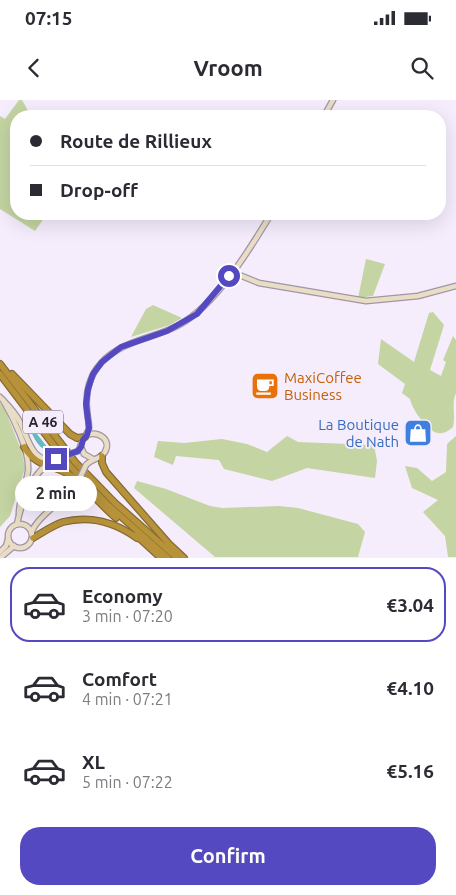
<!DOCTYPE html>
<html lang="en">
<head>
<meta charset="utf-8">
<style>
  body { margin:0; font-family:Ubuntu,sans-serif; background:#f2f2f3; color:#2b2b33; height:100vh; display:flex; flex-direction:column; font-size:19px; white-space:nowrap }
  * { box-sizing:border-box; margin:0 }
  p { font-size:16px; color:#7c7c81 }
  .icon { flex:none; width:28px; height:28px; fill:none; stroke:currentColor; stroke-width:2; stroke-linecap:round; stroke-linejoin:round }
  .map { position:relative; height:458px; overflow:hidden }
  .drawer { display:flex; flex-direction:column; background:#fff; flex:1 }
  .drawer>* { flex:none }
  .guide { position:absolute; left:10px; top:10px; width:436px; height:110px; border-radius:20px; box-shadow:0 5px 20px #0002; display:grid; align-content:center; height:110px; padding:0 20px; background:#fff }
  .end { position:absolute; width:22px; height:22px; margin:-11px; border:6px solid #5449c0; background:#fff; box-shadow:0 0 0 2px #fff }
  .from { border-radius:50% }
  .bubble { position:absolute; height:35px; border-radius:18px; background:#fff; box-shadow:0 5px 20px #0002; font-size:16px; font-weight:700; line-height:35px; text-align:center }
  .guide b { display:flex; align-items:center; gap:18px; height:48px; font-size:19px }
  .guide b+b { border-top:1px solid #e1e1e2 }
  .guide i { width:12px; height:12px; background:#2b2b33 }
  ul { padding:9px 0 0; list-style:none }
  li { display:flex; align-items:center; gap:15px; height:75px; margin:0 10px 8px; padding:0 10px; border:2px solid transparent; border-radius:20px }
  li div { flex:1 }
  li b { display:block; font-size:19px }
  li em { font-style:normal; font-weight:700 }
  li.active { border-color:#5449c0 }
  li>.icon { width:45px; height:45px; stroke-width:1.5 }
  .cta { display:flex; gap:10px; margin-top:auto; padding:10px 20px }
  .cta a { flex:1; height:58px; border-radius:20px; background:#5449c0; color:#fff; font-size:20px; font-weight:700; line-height:58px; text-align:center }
  .status { display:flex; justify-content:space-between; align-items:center; height:35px; padding:0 25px; background:#fff; direction:ltr }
  .status svg { height:14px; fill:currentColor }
  header { display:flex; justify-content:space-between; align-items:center; height:65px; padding:0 20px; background:#fff; font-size:22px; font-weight:700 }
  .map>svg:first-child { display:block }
  .green { fill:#c4d4a2 }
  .water { fill:#66b9bf }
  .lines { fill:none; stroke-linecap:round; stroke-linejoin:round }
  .secondary-casing { stroke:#a096a8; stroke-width:7 }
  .highway-casing { stroke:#856c34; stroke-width:8 }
  .secondary { stroke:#e9dec4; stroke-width:4.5 }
  .highway { stroke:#b79239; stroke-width:5.5 }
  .secondary-bridge-casing { stroke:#a096a8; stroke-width:7; stroke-linecap:butt }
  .secondary-bridge { stroke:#e9dec4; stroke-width:4.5 }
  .route { stroke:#5449c0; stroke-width:6 }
  .labels { text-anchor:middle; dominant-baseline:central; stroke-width:4; stroke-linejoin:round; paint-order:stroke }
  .shield { fill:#f5edfc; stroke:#66616a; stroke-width:1 }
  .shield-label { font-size:14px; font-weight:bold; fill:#29252c }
  .food-label { font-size:15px; fill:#c56008; stroke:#f5edfc; text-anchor:start }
  .shop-label { font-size:15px; fill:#366cbe; stroke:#f5edfc; text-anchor:end }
</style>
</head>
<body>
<div class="status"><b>07:15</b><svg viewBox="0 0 49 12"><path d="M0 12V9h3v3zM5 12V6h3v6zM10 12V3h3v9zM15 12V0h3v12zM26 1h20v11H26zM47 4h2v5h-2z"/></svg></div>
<header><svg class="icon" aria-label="back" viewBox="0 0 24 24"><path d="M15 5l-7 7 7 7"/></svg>Vroom<svg class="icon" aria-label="search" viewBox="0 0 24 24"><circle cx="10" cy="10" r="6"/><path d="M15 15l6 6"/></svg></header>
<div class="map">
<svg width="456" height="458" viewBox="0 0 456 458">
  <rect width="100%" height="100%" fill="#f5edfc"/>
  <g class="green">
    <polygon points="19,0 22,0 31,16 16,16 16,114 47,114 35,131 0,109 0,16 5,19"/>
    <polygon points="366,159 385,164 373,196 358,198"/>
    <polygon points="153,205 182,218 170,225 131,237 146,209"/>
    <path d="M433 212 444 225 430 270 441 276 446 262 443 260 453 236 456 240V293C451 303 456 316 453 327 448 331 444 334 438 333 427 331 412 309 410 299L402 293 405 284 378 264 381 239 414 262 429 213Z"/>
    <polygon points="0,303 4,307 22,352 25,368 10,416 0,427"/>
    <polygon points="287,336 298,342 374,345 377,361 375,378 307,368 272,381 224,369 219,360 176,356 173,365 154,357 158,341 184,343 222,339 247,344 267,352"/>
    <polygon points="456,336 456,457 448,457 445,436 423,412 438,400 412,388 405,366 417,368 432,381 446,372 447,344"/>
    <polygon points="137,381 166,389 210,406 222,408 279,406 298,408 358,424 365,432 358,457 215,457 134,388"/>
  </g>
  <path class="water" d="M33 329 48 348 45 350C38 346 34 339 31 331Z"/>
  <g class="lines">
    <defs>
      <g id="secondary">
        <polyline points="324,16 333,0"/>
        <polyline points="232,172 259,183 366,201 418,196 456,186"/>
        <path d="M0 297C8 305 15 312 20 322 28 338 32 364 55 359"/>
        <path d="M3 300C13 317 30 351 28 371 26 386 19 398 19 414"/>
        <polyline points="81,347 84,354 93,359"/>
        <path d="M78 351C81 347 80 345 82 341 84 336 88 334 89 328 89 321 87 315 87 309 85 292 90 275 101 263 122 240 153 239 179 225 216 205 250 149 271 114"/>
        <path d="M86 365C91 359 101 359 105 352 112 339 98 331 87 335"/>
        <circle cx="20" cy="436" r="12"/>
        <path d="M17 424C21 405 28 383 42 369"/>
        <path d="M32 431C39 415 65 400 77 384"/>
        <polyline points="0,452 6,446 8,439"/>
        <polyline points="0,458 14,446"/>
      </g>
      <g id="highway">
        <polyline points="0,264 75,362 115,403 177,458"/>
        <polyline points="0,274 68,364 107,404 168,458"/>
        <polyline points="12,274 70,334 77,338 85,337"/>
        <path d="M24 347C37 369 56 364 73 377 88 389 101 405 116 418"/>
        <polyline points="102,356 102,363 106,372 169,444 184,458"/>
        <polyline points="136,435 161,458"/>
        <path d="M33 438C42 433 53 425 63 422 90 415 116 423 137 438"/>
      </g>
    </defs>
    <use href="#secondary" class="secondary-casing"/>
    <use href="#highway" class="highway-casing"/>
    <use href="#secondary" class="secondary"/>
    <use href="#highway" class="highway"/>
    <defs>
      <g id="secondary-bridge">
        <polyline points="42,369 56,359 78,351"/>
        <polyline points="77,384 86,365"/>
      </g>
    </defs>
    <use href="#secondary-bridge" class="secondary-bridge-casing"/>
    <use href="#secondary-bridge" class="secondary-bridge"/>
  </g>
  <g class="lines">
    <polyline class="route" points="56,359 78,351 81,347 83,340 87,335 89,328 86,304 88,289 93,274 102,262 121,247 167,231 197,214 229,176"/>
  </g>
  <defs>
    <symbol id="cafe-square" viewBox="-11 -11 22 22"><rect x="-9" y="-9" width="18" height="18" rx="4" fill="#e8710a" stroke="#f5edfc"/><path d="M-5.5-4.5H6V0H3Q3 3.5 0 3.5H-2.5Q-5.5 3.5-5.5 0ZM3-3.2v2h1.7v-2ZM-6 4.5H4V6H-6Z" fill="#fff"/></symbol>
    <symbol id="shop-square" viewBox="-11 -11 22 22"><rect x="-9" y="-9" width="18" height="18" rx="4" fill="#3f7fe0" stroke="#f5edfc"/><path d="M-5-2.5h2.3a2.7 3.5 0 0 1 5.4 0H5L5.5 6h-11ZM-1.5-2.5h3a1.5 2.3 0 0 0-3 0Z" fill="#fff"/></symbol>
  </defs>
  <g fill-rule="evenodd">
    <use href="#cafe-square" x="249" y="270" width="32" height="32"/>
    <use href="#shop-square" x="402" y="317" width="32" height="32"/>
  </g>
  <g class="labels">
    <rect class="shield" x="23" y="310.5" width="40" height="23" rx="4"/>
    <g class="shield-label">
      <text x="43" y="322">A 46</text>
    </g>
    <g class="food-label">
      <text x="284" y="277">MaxiCoffee<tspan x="284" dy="17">Business</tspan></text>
    </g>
    <g class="shop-label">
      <text x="399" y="324">La Boutique<tspan x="399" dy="17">de Nath</tspan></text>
    </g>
  </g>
</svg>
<i class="end from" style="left:229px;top:176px"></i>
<i class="end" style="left:56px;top:359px"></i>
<div class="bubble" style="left:15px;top:376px;width:82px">2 min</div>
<div class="guide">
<b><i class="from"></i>Route de Rillieux</b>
<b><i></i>Drop-off</b>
</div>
</div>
<section class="drawer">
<ul>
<li class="active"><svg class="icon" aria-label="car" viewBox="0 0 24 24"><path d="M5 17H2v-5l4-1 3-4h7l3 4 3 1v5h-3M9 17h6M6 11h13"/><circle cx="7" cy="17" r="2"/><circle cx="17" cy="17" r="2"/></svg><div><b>Economy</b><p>3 min · 07:20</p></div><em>€3.04</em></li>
<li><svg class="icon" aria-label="car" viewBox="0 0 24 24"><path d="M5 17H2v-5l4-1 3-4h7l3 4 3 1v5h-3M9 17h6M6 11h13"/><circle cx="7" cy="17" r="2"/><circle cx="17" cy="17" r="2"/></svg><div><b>Comfort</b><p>4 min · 07:21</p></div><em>€4.10</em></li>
<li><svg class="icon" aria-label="car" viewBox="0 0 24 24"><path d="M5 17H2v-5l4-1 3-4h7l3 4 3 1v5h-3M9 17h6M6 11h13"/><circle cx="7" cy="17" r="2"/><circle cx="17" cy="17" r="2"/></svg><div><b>XL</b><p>5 min · 07:22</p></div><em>€5.16</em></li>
</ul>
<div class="cta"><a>Confirm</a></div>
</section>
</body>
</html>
